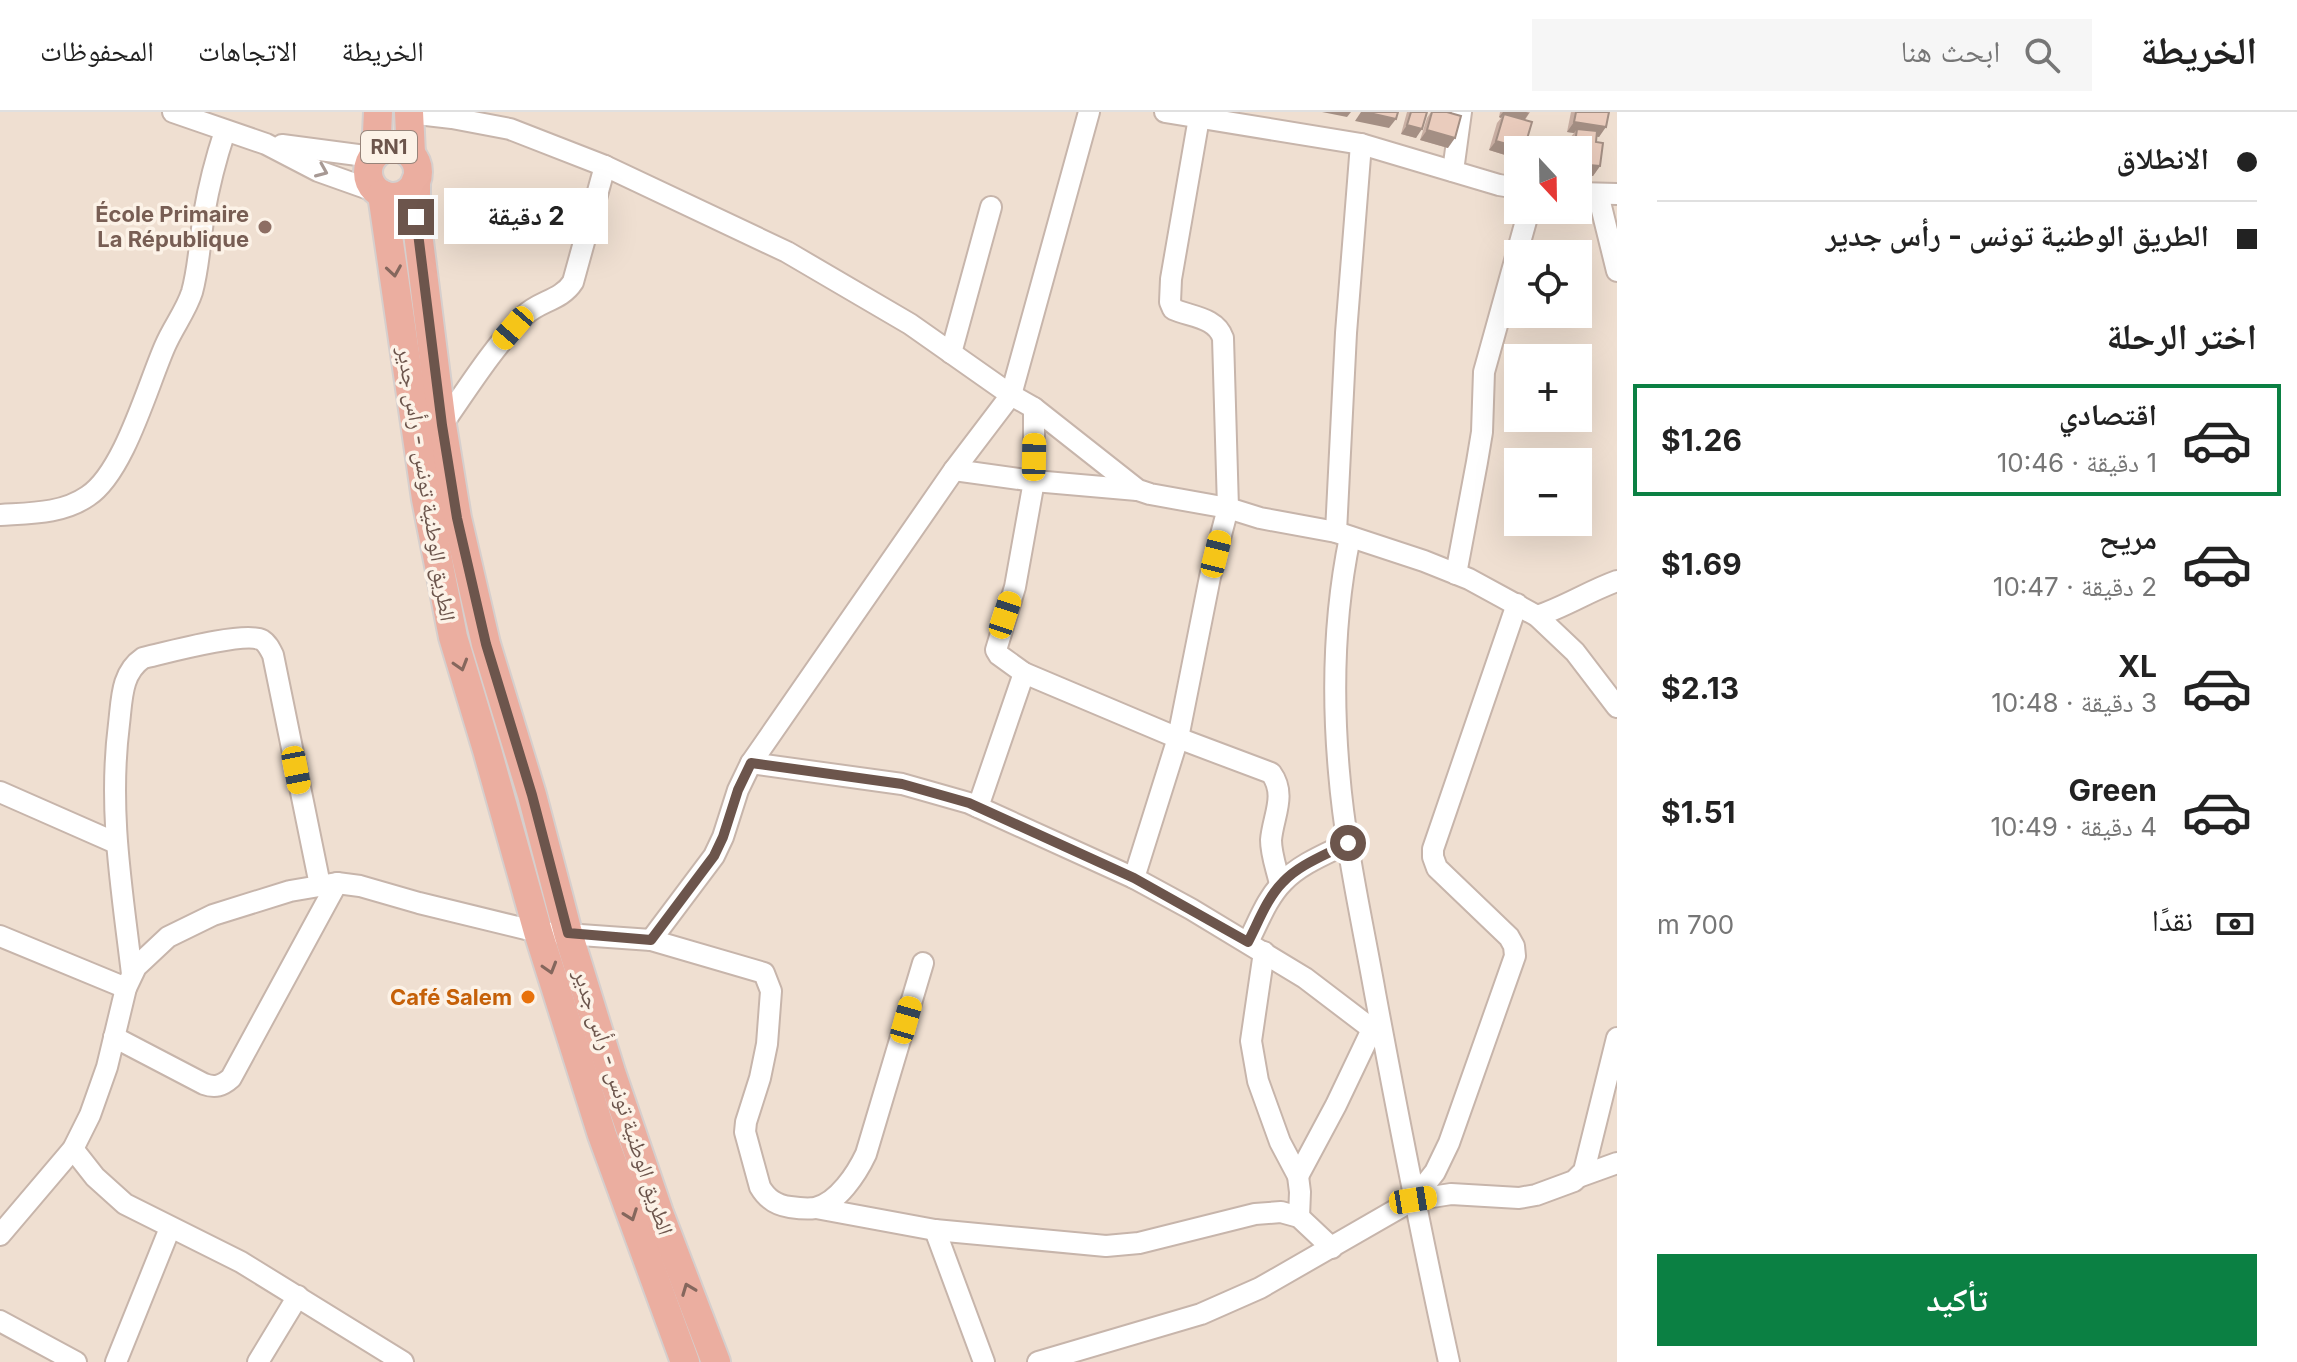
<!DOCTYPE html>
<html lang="ar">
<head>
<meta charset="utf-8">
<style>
  body { margin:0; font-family:Inter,"Noto Naskh Arabic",sans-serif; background:#f6f6f6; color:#222; direction:rtl; height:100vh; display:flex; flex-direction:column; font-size:30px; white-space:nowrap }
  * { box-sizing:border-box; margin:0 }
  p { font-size:26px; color:#767676 }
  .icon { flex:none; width:44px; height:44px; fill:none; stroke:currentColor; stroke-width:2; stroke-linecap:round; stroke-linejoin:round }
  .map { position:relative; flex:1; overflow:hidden; direction:ltr }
  .sheet { display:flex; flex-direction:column; background:#fff; width:680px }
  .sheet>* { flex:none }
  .hud { display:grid; align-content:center; height:176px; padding:0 40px; background:#fff }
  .needle { width:52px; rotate:158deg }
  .fabs { position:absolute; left:1504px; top:24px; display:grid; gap:16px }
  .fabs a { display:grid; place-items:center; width:88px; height:88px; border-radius:0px; background:#fff; box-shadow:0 8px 32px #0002; font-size:40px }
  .end { position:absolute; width:36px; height:36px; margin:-18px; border:10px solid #6c554c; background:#fff; box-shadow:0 0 0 4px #fff }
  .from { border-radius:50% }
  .bubble { position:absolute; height:56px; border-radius:0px; background:#fff; box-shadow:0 8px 32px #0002; font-size:26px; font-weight:700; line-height:56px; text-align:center; direction:rtl }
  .car { position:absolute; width:24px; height:48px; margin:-24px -12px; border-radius:10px; box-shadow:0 0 6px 2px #0007; background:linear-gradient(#f5c518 24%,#345 0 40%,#f5c518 0 76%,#345 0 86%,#f5c518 0) }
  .hud b { display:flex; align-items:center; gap:28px; height:76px; font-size:30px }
  .hud b+b { border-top:2px solid #e0e0e0 }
  .hud i { width:20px; height:20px; background:#222 }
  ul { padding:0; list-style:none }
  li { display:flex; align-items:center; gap:24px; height:112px; margin:0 16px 12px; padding:0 24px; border:4px solid transparent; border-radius:0px }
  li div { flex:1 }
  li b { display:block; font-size:30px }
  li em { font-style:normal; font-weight:700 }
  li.active { border-color:#0b8043 }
  li>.icon { width:72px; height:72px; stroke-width:1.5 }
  h2 { padding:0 40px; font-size:36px; line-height:96px }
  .pay { display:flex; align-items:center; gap:20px; height:88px; padding:0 40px; font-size:30px }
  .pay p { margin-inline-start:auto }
  .cta { display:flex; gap:16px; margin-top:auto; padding:16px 40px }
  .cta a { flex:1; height:92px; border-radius:0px; background:#0b8043; color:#fff; font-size:32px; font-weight:700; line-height:92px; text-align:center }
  header { display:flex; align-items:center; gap:48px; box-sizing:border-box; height:112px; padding:0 40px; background:#fff; border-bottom:2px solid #e0e0e0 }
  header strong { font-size:38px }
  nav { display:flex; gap:44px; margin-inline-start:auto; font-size:28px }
  .search { width:560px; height:72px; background:#f6f6f6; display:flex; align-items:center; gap:20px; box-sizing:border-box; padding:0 28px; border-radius:0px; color:#767676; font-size:30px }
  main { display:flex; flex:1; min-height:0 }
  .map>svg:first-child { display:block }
  .residential { fill:#efdfd1; fill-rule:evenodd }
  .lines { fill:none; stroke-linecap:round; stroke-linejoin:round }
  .minor-casing { stroke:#c7b5ab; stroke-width:24 }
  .highway-casing { stroke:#d6cfcd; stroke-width:32 }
  .minor { stroke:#fff; stroke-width:20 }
  .highway { stroke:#ebaea0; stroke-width:28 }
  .wall { fill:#c9afa3 }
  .shaded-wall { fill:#a48f84 }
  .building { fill:#eaccbd; stroke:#a48f84; stroke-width:2 }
  .oneway { stroke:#a79994 }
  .oneway2 { stroke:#85675d }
  .route { stroke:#6c554c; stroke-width:10 }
  .education-dot { fill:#8d6e63; stroke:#fcf2e7; stroke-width:3 }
  .food-dot { fill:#e8710a; stroke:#fcf2e7; stroke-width:3 }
  .labels { text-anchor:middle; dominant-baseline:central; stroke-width:7; stroke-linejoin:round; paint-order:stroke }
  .shield { fill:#fcf2e7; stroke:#97847a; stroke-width:2 }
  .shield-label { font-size:20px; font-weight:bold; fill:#6c554c }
  .education-label { font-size:22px; font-weight:bold; fill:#785e54; stroke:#fcf2e7; text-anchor:end }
  .street-label { font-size:22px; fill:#6c554c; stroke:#fcf2e7 }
  .food-label { font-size:22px; font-weight:bold; fill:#c56008; stroke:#fcf2e7; text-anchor:end }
</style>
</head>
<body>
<header>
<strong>الخريطة</strong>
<div class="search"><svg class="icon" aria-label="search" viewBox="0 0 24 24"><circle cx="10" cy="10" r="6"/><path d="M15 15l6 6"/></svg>ابحث هنا</div>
<nav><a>الخريطة</a><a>الاتجاهات</a><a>المحفوظات</a></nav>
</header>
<main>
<section class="sheet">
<div class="hud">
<b><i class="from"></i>الانطلاق</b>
<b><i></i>الطريق الوطنية تونس - رأس جدير</b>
</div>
<h2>اختر الرحلة</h2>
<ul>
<li class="active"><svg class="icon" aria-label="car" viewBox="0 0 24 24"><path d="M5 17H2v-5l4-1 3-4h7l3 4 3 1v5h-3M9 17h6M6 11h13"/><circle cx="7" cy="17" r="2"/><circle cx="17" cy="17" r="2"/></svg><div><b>اقتصادي</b><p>1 دقيقة · 10:46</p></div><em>$1.26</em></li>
<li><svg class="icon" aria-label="car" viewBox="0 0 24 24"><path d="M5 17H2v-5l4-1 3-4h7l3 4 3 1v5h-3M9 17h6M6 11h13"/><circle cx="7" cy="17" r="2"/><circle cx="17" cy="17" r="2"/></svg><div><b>مريح</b><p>2 دقيقة · 10:47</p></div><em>$1.69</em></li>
<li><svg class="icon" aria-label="car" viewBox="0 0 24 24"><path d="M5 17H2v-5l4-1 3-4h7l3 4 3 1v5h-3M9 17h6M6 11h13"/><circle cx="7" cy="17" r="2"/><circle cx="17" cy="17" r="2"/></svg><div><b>XL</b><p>3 دقيقة · 10:48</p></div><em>$2.13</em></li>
<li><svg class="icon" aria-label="car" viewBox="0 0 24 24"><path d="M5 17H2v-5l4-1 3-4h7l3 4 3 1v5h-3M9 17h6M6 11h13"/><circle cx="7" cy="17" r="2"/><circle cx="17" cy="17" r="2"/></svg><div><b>Green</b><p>4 دقيقة · 10:49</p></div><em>$1.51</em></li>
</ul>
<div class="pay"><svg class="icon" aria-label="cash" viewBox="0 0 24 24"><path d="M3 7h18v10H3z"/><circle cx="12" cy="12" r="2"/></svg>نقدًا<p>700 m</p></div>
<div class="cta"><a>تأكيد</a></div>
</section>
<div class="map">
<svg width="1617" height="1250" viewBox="0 0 1617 1250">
  <rect width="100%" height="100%" fill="#f8eee2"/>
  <path class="residential" d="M0 0H1617V1250H0ZM1518 38H1578V98H1518ZM1518 142H1578V202H1518ZM1518 246H1578V306H1518ZM1518 350H1578V410H1518Z"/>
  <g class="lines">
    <defs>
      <g id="minor">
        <polyline points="173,0 266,32 318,59 380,81"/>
        <polyline points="1165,0 1361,32 1499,73 1518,76"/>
        <polyline points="409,1 452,6 510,17 605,54 787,140 910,212 1011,283 1034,296 1138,378 1150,382 1228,396 1260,406 1336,420 1424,449 1469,467 1537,504 1575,540 1617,595"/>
        <polyline points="282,33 373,45"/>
        <polyline points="1453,59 1461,0"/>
        <polyline points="1578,81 1617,82"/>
        <polyline points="1598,82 1617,159"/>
        <polyline points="951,241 991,95"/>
        <path d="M1034 296V369L1015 475 996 538 999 543 1024 561 1178 626 1271 661C1287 683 1273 704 1271 728 1271 743 1277 758 1280 772"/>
        <path d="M442 313C468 276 492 237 524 204 538 189 561 189 573 170L605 54"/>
        <polyline points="954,358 1034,369 1137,378"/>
        <path d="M0 403C30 401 62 402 88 384 124 360 147 275 165 234 173 215 186 199 192 180 199 155 200 127 204 102 209 73 216 46 225 19"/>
        <polyline points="1336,420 1346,221 1361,32"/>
        <path d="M1350 425C1334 502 1332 581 1339 660 1345 734 1362 808 1375 881 1398 1005 1422 1127 1449 1250"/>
        <polyline points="1456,462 1477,350 1482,320 1484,260 1529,98"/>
        <path d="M1537 504C1565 495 1589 479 1617 469"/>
        <polyline points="751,651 902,672 969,691 1134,766 1191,797 1305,866 1372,917"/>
        <polyline points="0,680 116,731"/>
        <polyline points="978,695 1024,561"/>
        <path d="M1134 766 1178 626 1210 465 1228 396 1223 226C1216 205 1191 205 1173 197L1170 190 1171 167 1200 0"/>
        <polyline points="0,824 126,876"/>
        <polyline points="651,828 714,744 723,725 738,678 751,651 954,358 1011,283 1089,0"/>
        <path d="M1248 830C1258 811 1267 786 1283 770 1300 752 1326 742 1348 731"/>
        <polyline points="1264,840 1251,929 1258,969 1280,1030 1298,1064 1300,1080 1299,1105"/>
        <path d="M132 862C122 777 108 699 119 612 122 587 121 561 143 546 165 541 245 519 262 528 267 531 270 537 273 543L320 773"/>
        <path d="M114 925 204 972C215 976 222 974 231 966L337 771"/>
        <polyline points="73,1037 95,1065 125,1092 241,1150 403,1250"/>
        <polyline points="1298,1064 1336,993 1377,907"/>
        <polyline points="1581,1064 1617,1051"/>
        <polyline points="1413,1088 1435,1060 1449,1031 1515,844 1514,834 1509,825 1437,756 1433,745 1433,737 1517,492"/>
        <polyline points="816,1096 935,1118 1106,1134 1139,1131 1255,1102 1281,1100 1299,1105 1332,1136"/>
        <polyline points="935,1118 984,1250"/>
        <path d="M0 1123 73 1037 90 1003 107 955 126 876 136 855 168 825 213 803 290 779 337 771 360 774 419 791 538 820 651 828 764 861 771 879 767 932 760 966 746 1010 745 1020 760 1075C767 1087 776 1093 790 1095 797 1096 808 1097 815 1096 838 1091 857 1061 866 1042L923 851"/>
        <polyline points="0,1209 76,1250"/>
        <polyline points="116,1250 170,1116"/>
        <polyline points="258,1250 298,1184"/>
        <polyline points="1038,1250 1201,1202 1260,1176 1413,1088 1451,1082 1519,1086 1536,1083 1574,1069 1584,1059 1617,926"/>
      </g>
      <g id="highway">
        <polyline points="409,0 411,42"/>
        <circle cx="393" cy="60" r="25"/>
        <polyline points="376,42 378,0"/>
        <polyline points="416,69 416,105 442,313 457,406 486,532 532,683 568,821 611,960 659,1101 716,1250"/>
        <polyline points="382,82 426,387 453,525 487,638 538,820 602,1023 685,1250"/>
      </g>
    </defs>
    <use href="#minor" class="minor-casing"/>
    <use href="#highway" class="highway-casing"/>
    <use href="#minor" class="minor"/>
    <use href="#highway" class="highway"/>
  </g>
  <g class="wall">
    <polygon points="1407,0 1427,0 1416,26 1401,22"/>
    <polygon points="1431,0 1452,0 1448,36 1420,28 1427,6"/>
    <polygon points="1500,0 1530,0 1525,8 1518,38 1518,47 1489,38 1497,11 1501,6 1499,5"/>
    <polygon points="1571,0 1609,0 1599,25 1597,24 1596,30 1600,54 1593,64 1578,62 1578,38 1569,38 1570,26 1574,21 1567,20"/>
  </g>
  <g class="shaded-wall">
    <polygon points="1322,0 1351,0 1347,5"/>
    <polygon points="1361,0 1365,0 1396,7 1389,16 1355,9"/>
    <polygon points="1503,0 1526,0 1529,1 1523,10 1504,2 1501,6 1499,5"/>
    <polygon points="1574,10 1606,15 1599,25 1576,21 1577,17 1574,21 1567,20"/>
    <polygon points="1407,13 1422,17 1416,26 1401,22"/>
    <polygon points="1427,18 1455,26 1448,36 1420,28"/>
    <polygon points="1496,29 1524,37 1518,38 1518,47 1489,38"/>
    <polygon points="1578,52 1600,54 1593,64 1578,62"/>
  </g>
  <g class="building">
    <polygon points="1365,0 1398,0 1396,7"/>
    <polygon points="1411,0 1427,0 1422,17 1407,13"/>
    <polygon points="1432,0 1447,0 1461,4 1455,26 1427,18"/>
    <polygon points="1576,0 1609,0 1606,15 1574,10"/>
    <polygon points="1504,2 1532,10 1524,37 1496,29"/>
    <polygon points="1577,17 1597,19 1596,30 1603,31 1600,54 1578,52 1578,38 1574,38"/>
    <polygon points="1525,34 1536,37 1536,38 1523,38"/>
  </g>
  <defs><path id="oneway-chevron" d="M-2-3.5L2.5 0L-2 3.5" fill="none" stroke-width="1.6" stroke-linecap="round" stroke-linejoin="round" transform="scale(2)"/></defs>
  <use class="oneway" href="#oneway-chevron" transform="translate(322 59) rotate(23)"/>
  <g class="oneway2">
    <use href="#oneway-chevron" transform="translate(394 159) rotate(81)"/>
    <use href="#oneway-chevron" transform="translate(461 553) rotate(73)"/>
    <use href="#oneway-chevron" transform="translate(550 856) rotate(73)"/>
    <use href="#oneway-chevron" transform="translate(631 1103) rotate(70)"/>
    <use href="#oneway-chevron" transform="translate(688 1177) rotate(-111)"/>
  </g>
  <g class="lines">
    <path class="route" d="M416 105 442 313 457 406 486 532 532 683 568 821 651 828 714 744 723 725 738 678 751 651 902 672 969 691 1134 766 1248 830C1258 811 1267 786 1283 770 1300 752 1326 743 1348 731"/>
  </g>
  <circle class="education-dot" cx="265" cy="115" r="8"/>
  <circle class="food-dot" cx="528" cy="885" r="8"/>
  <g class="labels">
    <rect class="shield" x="361" y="19" width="56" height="32" rx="6"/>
    <g class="shield-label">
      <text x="389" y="35">RN1</text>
    </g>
    <g class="education-label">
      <text x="249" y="102">École Primaire<tspan x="249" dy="25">La République</tspan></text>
    </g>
    <g class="street-label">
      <text transform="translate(427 372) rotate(81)">الطريق الوطنية تونس - رأس جدير</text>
      <text transform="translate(624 990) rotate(72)">الطريق الوطنية تونس - رأس جدير</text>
    </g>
    <g class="food-label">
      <text x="512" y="885">Café Salem</text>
    </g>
  </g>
</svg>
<div class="fabs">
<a><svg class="needle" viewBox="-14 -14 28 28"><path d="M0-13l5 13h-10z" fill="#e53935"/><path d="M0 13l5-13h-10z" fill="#767676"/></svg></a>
<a><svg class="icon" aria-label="locate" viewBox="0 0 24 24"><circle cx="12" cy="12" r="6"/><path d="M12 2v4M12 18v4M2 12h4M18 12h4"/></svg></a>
<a>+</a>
<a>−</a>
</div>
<i class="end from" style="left:1348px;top:731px"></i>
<i class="end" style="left:416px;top:105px"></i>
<div class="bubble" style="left:444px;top:76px;width:164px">2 دقيقة</div>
<i class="car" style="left:513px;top:216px;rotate:221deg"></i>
<i class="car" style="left:1034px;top:345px;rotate:1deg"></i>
<i class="car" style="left:1216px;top:442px;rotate:14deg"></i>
<i class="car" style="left:1005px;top:503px;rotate:18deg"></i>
<i class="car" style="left:296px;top:658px;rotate:169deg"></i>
<i class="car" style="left:906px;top:908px;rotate:16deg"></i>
<i class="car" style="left:1413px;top:1088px;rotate:81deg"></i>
</div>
</main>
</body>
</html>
